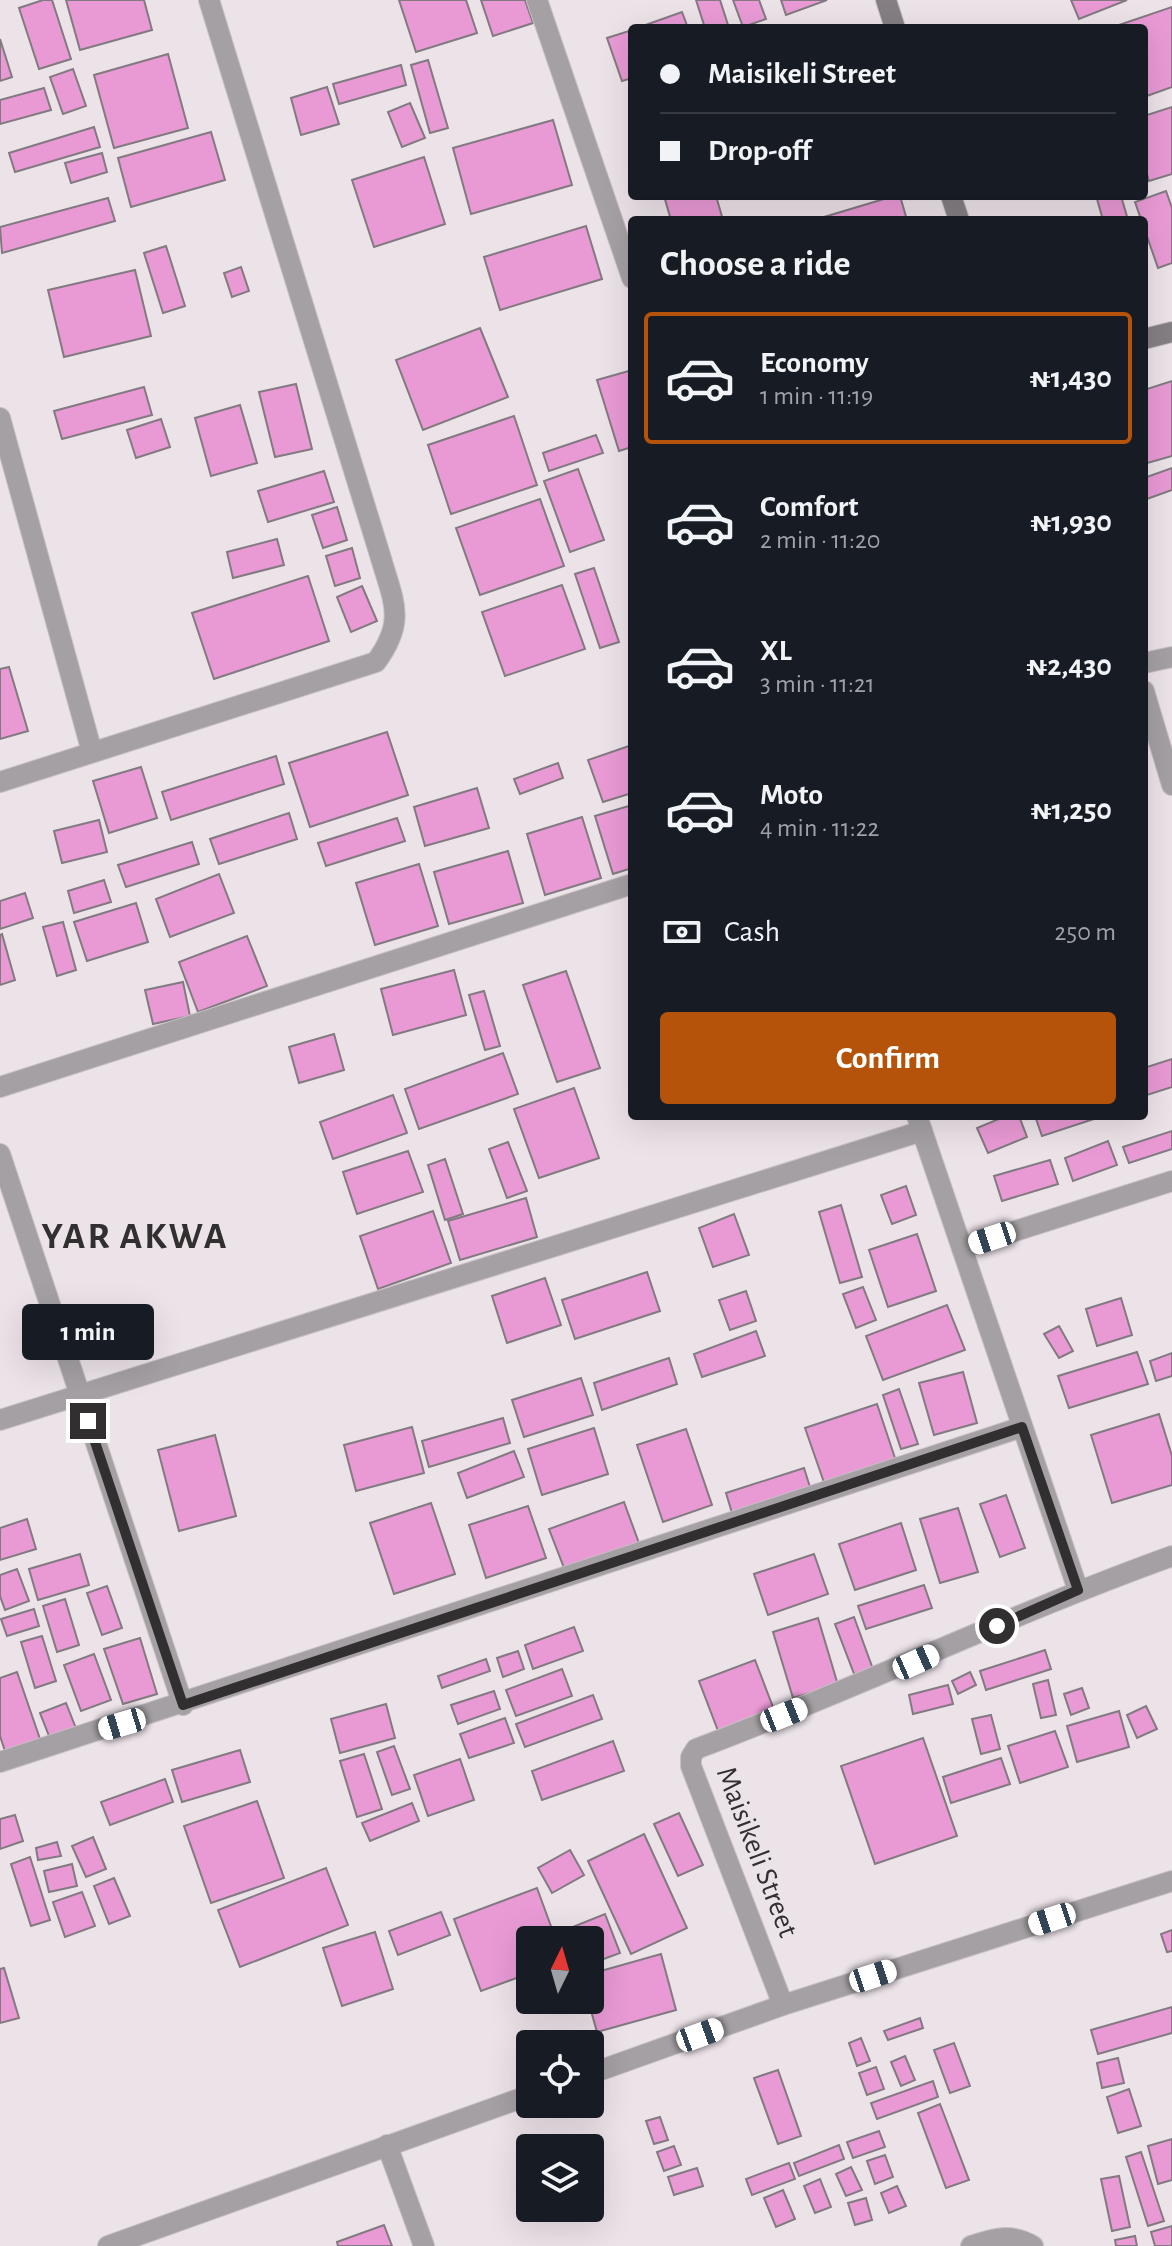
<!DOCTYPE html>
<html lang="en">
<head>
<meta charset="utf-8">
<style>
  body { margin:0; font-family:"Alegreya Sans",sans-serif; background:#242831; color:#f1f3f6; height:100vh; display:flex; flex-direction:column; font-size:30px; white-space:nowrap }
  * { box-sizing:border-box; margin:0 }
  p { font-size:26px; color:#9ea1a6 }
  .icon { flex:none; width:44px; height:44px; fill:none; stroke:currentColor; stroke-width:2; stroke-linecap:round; stroke-linejoin:round }
  .map { position:relative; flex:1; overflow:hidden }
  .side { position:absolute; left:628px; top:216px; width:520px; height:904px; display:flex; flex-direction:column; background:#171b24; border-radius:8px; box-shadow:0 8px 32px #0002 }
  .side>* { flex:none }
  .top-card { position:absolute; left:628px; top:24px; width:520px; height:176px; border-radius:8px; box-shadow:0 8px 32px #0002; display:grid; align-content:center; height:176px; padding:0 32px; background:#171b24 }
  .needle { width:52px; rotate:5deg }
  .fabs { position:absolute; left:516px; top:1926px; display:grid; gap:16px }
  .fabs a { display:grid; place-items:center; width:88px; height:88px; border-radius:8px; background:#171b24; box-shadow:0 8px 32px #0002; font-size:40px }
  .end { position:absolute; width:36px; height:36px; margin:-18px; border:10px solid #322f31; background:#fff; box-shadow:0 0 0 4px #fff }
  .from { border-radius:50% }
  .bubble { position:absolute; height:56px; border-radius:8px; background:#171b24; box-shadow:0 8px 32px #0002; font-size:26px; font-weight:600; line-height:56px; text-align:center }
  .car { position:absolute; width:24px; height:48px; margin:-24px -12px; border-radius:10px; box-shadow:0 0 6px 2px #0007; background:linear-gradient(#fff 24%,#345 0 40%,#fff 0 76%,#345 0 86%,#fff 0) }
  .top-card b { display:flex; align-items:center; gap:28px; height:76px; font-size:30px }
  .top-card b+b { border-top:2px solid #363941 }
  .top-card i { width:20px; height:20px; background:#f1f3f6 }
  ul { padding:0; list-style:none }
  li { display:flex; align-items:center; gap:24px; height:132px; margin:0 16px 12px; padding:0 16px; border:4px solid transparent; border-radius:8px }
  li div { flex:1 }
  li b { display:block; font-size:30px }
  li em { font-style:normal; font-weight:600 }
  li.current { border-color:#b45309 }
  li>.icon { width:72px; height:72px; stroke-width:1.5 }
  h2 { padding:0 32px; font-size:36px; line-height:96px }
  .pay { display:flex; align-items:center; gap:20px; height:88px; padding:0 32px; font-size:30px }
  .pay p { margin-inline-start:auto }
  .action { display:flex; gap:16px; margin-top:auto; padding:16px 32px }
  .action a { flex:1; height:92px; border-radius:8px; background:#b45309; color:#fff; font-size:32px; font-weight:600; line-height:92px; text-align:center }
  .map>svg:first-child { display:block }
  .building { fill:#e99ad5; stroke:#827a80; stroke-width:2 }
  .lines { fill:none; stroke-linecap:round; stroke-linejoin:round }
  .minor-casing { stroke:#c7bfc4; stroke-width:22 }
  .secondary-casing { stroke:#c7bfc4; stroke-width:22 }
  .minor { stroke:#a4a0a3; stroke-width:20 }
  .secondary { stroke:#857f83; stroke-width:20 }
  .route { stroke:#322f31; stroke-width:10 }
  .labels { text-anchor:middle; dominant-baseline:central; stroke-width:6; stroke-linejoin:round; paint-order:stroke }
  .street-label { font-size:30px; fill:#322f31; stroke:#ece3e9 }
  .district-label { font-size:38px; font-weight:bold; letter-spacing:2px; fill:#322f31; stroke:#ece3e9 }
</style>
</head>
<body>
<div class="map">
<svg width="1172" height="2246" viewBox="0 0 1172 2246">
  <rect width="100%" height="100%" fill="#ece3e9"/>
  <g class="building">
    <polygon points="43,0 52,0 71,59 39,69 19,8"/>
    <polygon points="66,0 144,0 152,30 80,50"/>
    <polygon points="399,0 466,0 477,33 416,52"/>
    <polygon points="481,0 525,0 533,23 493,36"/>
    <polygon points="696,0 720,0 729,28 705,28"/>
    <polygon points="733,0 759,0 766,19 743,27"/>
    <polygon points="781,0 827,0 786,15"/>
    <polygon points="1071,0 1127,0 1079,19"/>
    <polygon points="1172,7 1172,87 1144,97 1144,28 1119,25"/>
    <polygon points="682,12 688,28 637,28"/>
    <polygon points="632,30 632,78 622,81 607,38"/>
    <polygon points="0,39 12,77 0,81"/>
    <polygon points="168,54 188,128 114,148 94,75"/>
    <polygon points="428,60 448,128 430,133 411,65"/>
    <polygon points="401,65 406,85 339,104 333,84"/>
    <polygon points="73,69 86,106 63,114 50,77"/>
    <polygon points="327,87 339,124 301,135 291,98"/>
    <polygon points="44,88 51,110 0,124 0,100"/>
    <polygon points="410,103 425,138 402,147 388,112"/>
    <polygon points="1172,107 1172,174 1149,181 1144,164 1144,116"/>
    <polygon points="553,120 572,185 471,214 453,148"/>
    <polygon points="94,127 100,147 15,172 9,153"/>
    <polygon points="211,132 225,180 131,207 118,158"/>
    <polygon points="102,153 107,172 71,183 65,163"/>
    <polygon points="424,157 445,224 374,247 352,180"/>
    <polygon points="1166,191 1172,208 1172,263 1158,268 1135,202"/>
    <polygon points="664,196 716,196 723,220 671,220"/>
    <polygon points="894,196 900,196 907,220 825,220 824,217"/>
    <polygon points="1107,196 1121,196 1128,220 1103,220 1097,199"/>
    <polygon points="108,198 115,221 2,253 0,227"/>
    <polygon points="586,226 602,279 500,310 484,257"/>
    <polygon points="166,246 185,306 163,313 144,253"/>
    <polygon points="241,267 249,291 232,297 224,273"/>
    <polygon points="135,270 151,336 64,357 48,290"/>
    <polygon points="480,328 508,397 423,430 396,360"/>
    <polygon points="632,370 632,447 619,451 597,380"/>
    <polygon points="1172,381 1172,456 1144,464 1144,390"/>
    <polygon points="296,384 312,449 275,457 259,392"/>
    <polygon points="144,387 152,415 62,439 54,411"/>
    <polygon points="240,405 257,463 211,476 195,418"/>
    <polygon points="514,416 537,485 451,514 428,445"/>
    <polygon points="161,419 170,447 136,458 127,430"/>
    <polygon points="596,435 603,453 549,471 543,453"/>
    <polygon points="1172,468 1172,490 1144,500 1144,478"/>
    <polygon points="578,469 604,540 570,552 544,481"/>
    <polygon points="324,471 334,502 268,522 258,491"/>
    <polygon points="540,499 564,566 480,595 456,528"/>
    <polygon points="337,507 347,540 323,548 312,515"/>
    <polygon points="277,539 284,565 233,578 227,552"/>
    <polygon points="352,548 360,578 335,586 326,556"/>
    <polygon points="594,568 619,642 600,648 575,574"/>
    <polygon points="308,576 329,641 214,679 192,613"/>
    <polygon points="562,585 585,649 505,676 482,612"/>
    <polygon points="362,586 377,621 351,632 337,597"/>
    <polygon points="9,667 28,731 0,739 0,669"/>
    <polygon points="387,732 408,795 310,827 289,763"/>
    <polygon points="632,745 632,793 603,802 588,760"/>
    <polygon points="276,756 284,784 171,820 162,792"/>
    <polygon points="558,763 563,778 520,794 514,779"/>
    <polygon points="141,767 157,818 109,833 93,781"/>
    <polygon points="477,788 489,828 425,846 414,807"/>
    <polygon points="632,805 632,868 613,874 595,816"/>
    <polygon points="289,813 297,839 219,864 210,839"/>
    <polygon points="582,817 601,878 545,895 527,834"/>
    <polygon points="397,818 405,841 326,866 318,843"/>
    <polygon points="99,820 107,852 62,863 54,831"/>
    <polygon points="192,842 199,864 126,887 118,865"/>
    <polygon points="508,851 523,903 449,924 434,872"/>
    <polygon points="419,864 438,926 375,945 356,883"/>
    <polygon points="219,874 234,913 170,937 156,899"/>
    <polygon points="104,880 111,902 74,913 68,891"/>
    <polygon points="25,893 33,918 0,929 0,901"/>
    <polygon points="136,903 148,942 87,961 74,922"/>
    <polygon points="63,922 76,970 57,976 43,927"/>
    <polygon points="2,934 15,980 0,985 0,935"/>
    <polygon points="247,936 267,986 198,1012 179,962"/>
    <polygon points="454,970 466,1015 393,1035 381,989"/>
    <polygon points="566,971 600,1068 557,1082 523,985"/>
    <polygon points="183,982 190,1016 153,1024 145,990"/>
    <polygon points="484,991 500,1046 485,1050 469,995"/>
    <polygon points="334,1034 344,1070 299,1083 289,1047"/>
    <polygon points="503,1053 518,1094 419,1129 405,1089"/>
    <polygon points="1172,1059 1172,1087 1144,1096 1144,1068"/>
    <polygon points="574,1088 599,1158 539,1178 514,1109"/>
    <polygon points="393,1095 407,1133 333,1159 320,1122"/>
    <polygon points="1006,1116 1019,1116 1027,1137 988,1153 977,1128"/>
    <polygon points="1035,1116 1100,1116 1100,1117 1042,1136"/>
    <polygon points="1172,1131 1172,1149 1129,1163 1123,1147"/>
    <polygon points="1108,1141 1117,1165 1073,1181 1065,1158"/>
    <polygon points="508,1142 527,1191 507,1198 489,1149"/>
    <polygon points="408,1151 423,1192 357,1214 343,1172"/>
    <polygon points="445,1159 463,1214 445,1220 428,1165"/>
    <polygon points="1050,1160 1058,1184 1002,1201 994,1176"/>
    <polygon points="906,1186 916,1215 892,1224 881,1195"/>
    <polygon points="526,1198 537,1237 460,1260 448,1221"/>
    <polygon points="841,1205 862,1277 840,1283 819,1212"/>
    <polygon points="433,1211 451,1263 378,1289 360,1236"/>
    <polygon points="734,1214 749,1255 713,1267 699,1228"/>
    <polygon points="917,1234 936,1291 888,1307 869,1250"/>
    <polygon points="647,1272 660,1311 575,1339 562,1300"/>
    <polygon points="545,1278 561,1325 507,1343 492,1296"/>
    <polygon points="863,1287 876,1320 856,1328 843,1294"/>
    <polygon points="746,1291 756,1321 730,1330 719,1300"/>
    <polygon points="1121,1298 1132,1335 1097,1346 1086,1309"/>
    <polygon points="947,1305 965,1350 883,1380 866,1336"/>
    <polygon points="1059,1326 1073,1351 1059,1358 1044,1334"/>
    <polygon points="756,1331 765,1356 702,1377 694,1354"/>
    <polygon points="1137,1352 1148,1384 1069,1408 1058,1376"/>
    <polygon points="1172,1353 1172,1376 1156,1381 1150,1361"/>
    <polygon points="669,1358 677,1384 602,1410 594,1383"/>
    <polygon points="963,1372 977,1423 934,1435 919,1383"/>
    <polygon points="581,1378 593,1415 524,1437 512,1400"/>
    <polygon points="899,1389 918,1444 901,1449 883,1395"/>
    <polygon points="877,1404 898,1467 827,1491 805,1428"/>
    <polygon points="1159,1414 1172,1456 1172,1485 1112,1503 1091,1435"/>
    <polygon points="503,1418 510,1443 429,1467 422,1441"/>
    <polygon points="412,1427 424,1473 356,1491 344,1445"/>
    <polygon points="594,1428 608,1474 542,1495 528,1449"/>
    <polygon points="686,1429 712,1505 663,1522 637,1445"/>
    <polygon points="215,1435 236,1516 179,1531 158,1450"/>
    <polygon points="514,1451 524,1477 467,1498 458,1473"/>
    <polygon points="804,1468 810,1487 732,1513 726,1493"/>
    <polygon points="1006,1495 1025,1548 1000,1557 980,1504"/>
    <polygon points="624,1502 640,1546 566,1573 549,1529"/>
    <polygon points="431,1503 455,1574 394,1594 370,1523"/>
    <polygon points="528,1506 546,1558 486,1578 469,1525"/>
    <polygon points="958,1508 978,1572 940,1583 920,1519"/>
    <polygon points="27,1519 36,1549 0,1560 0,1528"/>
    <polygon points="901,1523 916,1570 855,1590 839,1544"/>
    <polygon points="80,1554 89,1585 38,1600 29,1569"/>
    <polygon points="814,1554 828,1594 768,1615 754,1574"/>
    <polygon points="17,1569 29,1601 5,1610 0,1596 0,1575"/>
    <polygon points="924,1585 932,1608 866,1629 858,1606"/>
    <polygon points="107,1586 122,1628 102,1635 87,1593"/>
    <polygon points="65,1599 79,1645 57,1652 43,1606"/>
    <polygon points="34,1609 39,1626 7,1636 1,1619"/>
    <polygon points="854,1617 874,1672 856,1679 835,1624"/>
    <polygon points="818,1618 838,1685 793,1698 773,1632"/>
    <polygon points="574,1627 583,1651 533,1669 525,1645"/>
    <polygon points="42,1636 56,1681 35,1688 21,1642"/>
    <polygon points="140,1638 157,1694 123,1704 104,1649"/>
    <polygon points="1045,1650 1051,1669 986,1690 980,1671"/>
    <polygon points="518,1651 524,1669 503,1677 497,1658"/>
    <polygon points="94,1654 111,1700 81,1711 64,1665"/>
    <polygon points="486,1659 490,1671 442,1688 438,1676"/>
    <polygon points="755,1660 776,1715 720,1736 699,1681"/>
    <polygon points="562,1669 572,1696 516,1716 506,1690"/>
    <polygon points="17,1672 41,1742 6,1754 0,1736 0,1678"/>
    <polygon points="970,1672 976,1685 958,1694 952,1681"/>
    <polygon points="1048,1680 1056,1715 1041,1718 1033,1684"/>
    <polygon points="948,1685 953,1704 913,1714 909,1695"/>
    <polygon points="1082,1688 1089,1708 1071,1715 1064,1694"/>
    <polygon points="494,1691 500,1709 458,1724 451,1705"/>
    <polygon points="593,1695 602,1719 525,1747 516,1724"/>
    <polygon points="66,1703 77,1731 51,1741 40,1713"/>
    <polygon points="386,1704 395,1738 340,1753 331,1719"/>
    <polygon points="1146,1706 1157,1729 1137,1738 1127,1715"/>
    <polygon points="1119,1711 1129,1747 1077,1762 1067,1726"/>
    <polygon points="991,1715 1000,1749 981,1754 972,1719"/>
    <polygon points="505,1718 514,1743 469,1758 460,1734"/>
    <polygon points="1055,1731 1068,1767 1020,1783 1008,1746"/>
    <polygon points="923,1738 957,1836 875,1864 841,1766"/>
    <polygon points="613,1741 624,1771 542,1800 532,1771"/>
    <polygon points="394,1746 410,1789 392,1795 377,1752"/>
    <polygon points="240,1750 250,1782 182,1802 172,1770"/>
    <polygon points="364,1754 382,1809 357,1817 340,1761"/>
    <polygon points="1001,1758 1010,1784 951,1803 943,1777"/>
    <polygon points="460,1759 474,1800 428,1816 414,1775"/>
    <polygon points="165,1779 173,1802 110,1825 101,1802"/>
    <polygon points="257,1801 284,1878 211,1903 184,1826"/>
    <polygon points="412,1803 419,1821 370,1841 362,1823"/>
    <polygon points="679,1813 703,1865 678,1876 654,1824"/>
    <polygon points="15,1815 23,1841 0,1849 0,1819"/>
    <polygon points="644,1834 687,1928 631,1954 588,1861"/>
    <polygon points="93,1837 106,1869 86,1877 72,1846"/>
    <polygon points="57,1842 61,1856 38,1860 36,1848"/>
    <polygon points="570,1850 584,1875 552,1893 538,1868"/>
    <polygon points="30,1857 50,1920 31,1926 11,1864"/>
    <polygon points="72,1864 77,1886 49,1892 44,1871"/>
    <polygon points="326,1868 348,1925 240,1967 218,1910"/>
    <polygon points="114,1878 130,1916 109,1924 94,1886"/>
    <polygon points="537,1888 556,1940 530,1940 530,1973 481,1991 454,1919"/>
    <polygon points="82,1892 95,1926 65,1937 53,1902"/>
    <polygon points="441,1912 450,1935 398,1955 389,1931"/>
    <polygon points="605,1914 620,1953 590,1964 590,1940 563,1940 560,1932"/>
    <polygon points="1172,1930 1172,1951 1167,1952 1161,1934"/>
    <polygon points="375,1932 393,1989 342,2006 323,1948"/>
    <polygon points="661,1954 676,2010 597,2032 588,2000 590,1974"/>
    <polygon points="4,1968 19,2018 0,2023 0,1969"/>
    <polygon points="1172,2007 1172,2033 1098,2054 1091,2030"/>
    <polygon points="920,2018 923,2028 888,2040 884,2031"/>
    <polygon points="861,2038 870,2061 857,2066 849,2043"/>
    <polygon points="954,2043 970,2086 950,2093 934,2050"/>
    <polygon points="905,2056 915,2080 901,2086 891,2062"/>
    <polygon points="1118,2058 1124,2083 1102,2088 1097,2063"/>
    <polygon points="876,2067 884,2089 867,2095 859,2073"/>
    <polygon points="778,2070 801,2136 778,2144 754,2078"/>
    <polygon points="933,2081 938,2097 877,2119 871,2103"/>
    <polygon points="1129,2089 1141,2126 1118,2133 1107,2097"/>
    <polygon points="940,2104 969,2180 946,2188 918,2113"/>
    <polygon points="660,2117 668,2140 654,2144 646,2121"/>
    <polygon points="879,2131 885,2147 853,2158 847,2142"/>
    <polygon points="1172,2139 1172,2180 1158,2184 1148,2146"/>
    <polygon points="839,2145 844,2159 799,2176 794,2163"/>
    <polygon points="674,2146 681,2165 664,2171 657,2152"/>
    <polygon points="1141,2152 1164,2221 1148,2226 1126,2157"/>
    <polygon points="885,2155 893,2177 875,2184 867,2161"/>
    <polygon points="789,2163 795,2179 752,2195 746,2179"/>
    <polygon points="851,2167 862,2190 846,2196 836,2174"/>
    <polygon points="697,2168 703,2186 674,2195 668,2177"/>
    <polygon points="1119,2176 1130,2227 1112,2231 1101,2179"/>
    <polygon points="820,2179 831,2207 815,2213 804,2186"/>
    <polygon points="897,2186 906,2206 889,2213 881,2193"/>
    <polygon points="783,2190 795,2219 776,2227 764,2198"/>
    <polygon points="866,2198 872,2220 855,2225 848,2203"/>
    <polygon points="384,2225 392,2246 338,2246 337,2242"/>
    <polygon points="1172,2226 1172,2246 1155,2246 1151,2232"/>
    <polygon points="1135,2236 1137,2246 1116,2246 1115,2240"/>
  </g>
  <g class="lines">
    <defs>
      <g id="minor">
        <polyline points="537,0 632,278"/>
        <polyline points="0,418 92,752"/>
        <polyline points="1144,663 1172,657"/>
        <polyline points="1144,691 1172,785"/>
        <path d="M0 782 376 662C407 620 393 601 380 555L209 0"/>
        <polyline points="0,1087 632,884"/>
        <polyline points="917,1116 1078,1590"/>
        <polyline points="0,1154 183,1705"/>
        <polyline points="962,1248 1172,1181"/>
        <polyline points="0,1420 922,1131"/>
        <polyline points="0,1762 1022,1427"/>
        <path d="M783 2005 691 1766V1757L696 1749C856 1689 1011 1614 1172 1556"/>
        <polyline points="590,2074 783,2005 1172,1881"/>
        <polyline points="387,2145 424,2246"/>
        <polyline points="108,2246 530,2095"/>
        <path d="M971 2246C994 2238 1011 2233 1033 2246"/>
      </g>
      <g id="secondary">
        <polyline points="886,0 895,28"/>
        <polyline points="951,196 959,220"/>
        <polyline points="1144,339 1172,332"/>
      </g>
    </defs>
    <use href="#minor" class="minor-casing"/>
    <use href="#secondary" class="secondary-casing"/>
    <use href="#minor" class="minor"/>
    <use href="#secondary" class="secondary"/>
  </g>
  <g class="lines">
    <polyline class="route" points="88,1421 183,1705 1022,1427 1078,1590 997,1626"/>
  </g>
  <g class="labels">
    <g class="street-label">
      <text transform="translate(757 1852) rotate(69)">Maisikeli Street</text>
    </g>
    <g class="district-label">
      <text x="135" y="1237">YAR AKWA</text>
    </g>
  </g>
</svg>
<div class="fabs">
<a><svg class="needle" viewBox="-14 -14 28 28"><path d="M0-13l5 13h-10z" fill="#e53935"/><path d="M0 13l5-13h-10z" fill="#9ea1a6"/></svg></a>
<a><svg class="icon" aria-label="locate" viewBox="0 0 24 24"><circle cx="12" cy="12" r="6"/><path d="M12 2v4M12 18v4M2 12h4M18 12h4"/></svg></a>
<a><svg class="icon" aria-label="layers" viewBox="0 0 24 24"><path d="M12 4l9 5-9 5-9-5zM3 14l9 5 9-5"/></svg></a>
</div>
<i class="end from" style="left:997px;top:1626px"></i>
<i class="end" style="left:88px;top:1421px"></i>
<div class="bubble" style="left:22px;top:1304px;width:132px">1 min</div>
<i class="car" style="left:992px;top:1238px;rotate:252deg"></i>
<i class="car" style="left:916px;top:1662px;rotate:66deg"></i>
<i class="car" style="left:784px;top:1715px;rotate:68deg"></i>
<i class="car" style="left:122px;top:1724px;rotate:253deg"></i>
<i class="car" style="left:1052px;top:1919px;rotate:252deg"></i>
<i class="car" style="left:873px;top:1976px;rotate:72deg"></i>
<i class="car" style="left:700px;top:2035px;rotate:70deg"></i>
<div class="top-card">
<b><i class="from"></i>Maisikeli Street</b>
<b><i></i>Drop-off</b>
</div>
<section class="side">
<h2>Choose a ride</h2>
<ul>
<li class="current"><svg class="icon" aria-label="car" viewBox="0 0 24 24"><path d="M5 17H2v-5l4-1 3-4h7l3 4 3 1v5h-3M9 17h6M6 11h13"/><circle cx="7" cy="17" r="2"/><circle cx="17" cy="17" r="2"/></svg><div><b>Economy</b><p>1 min · 11:19</p></div><em>₦1,430</em></li>
<li><svg class="icon" aria-label="car" viewBox="0 0 24 24"><path d="M5 17H2v-5l4-1 3-4h7l3 4 3 1v5h-3M9 17h6M6 11h13"/><circle cx="7" cy="17" r="2"/><circle cx="17" cy="17" r="2"/></svg><div><b>Comfort</b><p>2 min · 11:20</p></div><em>₦1,930</em></li>
<li><svg class="icon" aria-label="car" viewBox="0 0 24 24"><path d="M5 17H2v-5l4-1 3-4h7l3 4 3 1v5h-3M9 17h6M6 11h13"/><circle cx="7" cy="17" r="2"/><circle cx="17" cy="17" r="2"/></svg><div><b>XL</b><p>3 min · 11:21</p></div><em>₦2,430</em></li>
<li><svg class="icon" aria-label="car" viewBox="0 0 24 24"><path d="M5 17H2v-5l4-1 3-4h7l3 4 3 1v5h-3M9 17h6M6 11h13"/><circle cx="7" cy="17" r="2"/><circle cx="17" cy="17" r="2"/></svg><div><b>Moto</b><p>4 min · 11:22</p></div><em>₦1,250</em></li>
</ul>
<div class="pay"><svg class="icon" aria-label="cash" viewBox="0 0 24 24"><path d="M3 7h18v10H3z"/><circle cx="12" cy="12" r="2"/></svg>Cash<p>250 m</p></div>
<div class="action"><a>Confirm</a></div>
</section>
</div>
</body>
</html>
